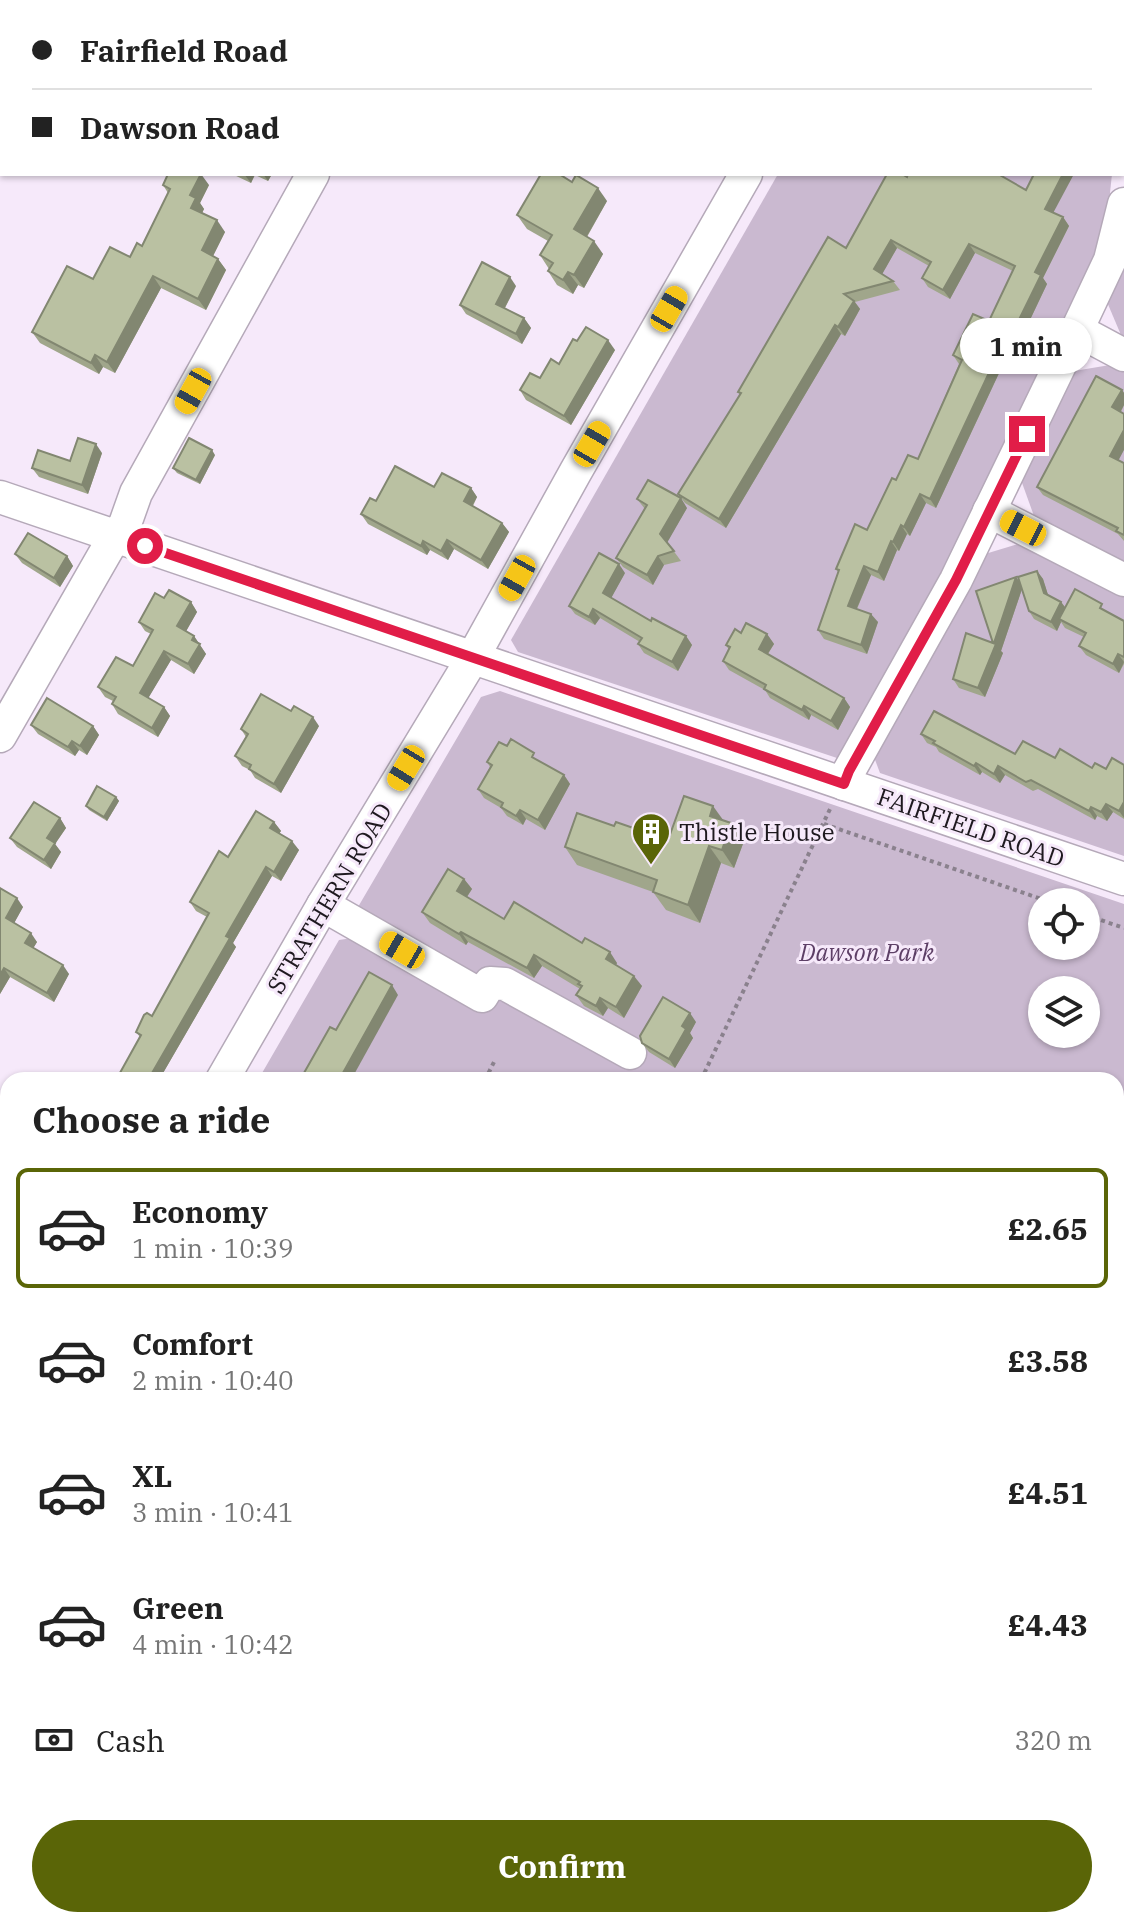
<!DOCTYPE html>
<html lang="en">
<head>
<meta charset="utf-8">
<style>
  body { margin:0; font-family:"IBM Plex Serif",serif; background:#f6f6f6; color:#222; height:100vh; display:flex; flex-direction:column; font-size:30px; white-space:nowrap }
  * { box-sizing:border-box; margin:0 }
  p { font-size:26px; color:#767676 }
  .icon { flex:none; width:44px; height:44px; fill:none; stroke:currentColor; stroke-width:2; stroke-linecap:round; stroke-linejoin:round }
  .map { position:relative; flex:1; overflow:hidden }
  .side { position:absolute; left:0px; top:1072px; width:1124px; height:856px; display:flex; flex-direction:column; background:#fff; border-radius:24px 24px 0 0; box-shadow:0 2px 6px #0004 }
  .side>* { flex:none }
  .hud { position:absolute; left:0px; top:0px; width:1124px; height:176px; box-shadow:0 2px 6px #0004; display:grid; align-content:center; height:176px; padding:0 32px; background:#fff }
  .buttons { position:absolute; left:1028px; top:888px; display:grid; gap:16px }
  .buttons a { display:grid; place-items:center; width:72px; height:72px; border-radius:50%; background:#fff; box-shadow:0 2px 6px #0004; font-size:40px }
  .end { position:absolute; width:36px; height:36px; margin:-18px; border:10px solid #e11d48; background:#fff; box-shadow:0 0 0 4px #fff }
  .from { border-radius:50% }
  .bubble { position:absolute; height:56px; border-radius:28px; background:#fff; box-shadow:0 2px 6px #0004; font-size:26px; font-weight:700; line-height:56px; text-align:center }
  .car { position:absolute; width:24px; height:48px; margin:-24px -12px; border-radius:10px; box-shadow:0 0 6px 2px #0007; background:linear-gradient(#f5c518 24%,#345 0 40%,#f5c518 0 76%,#345 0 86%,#f5c518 0) }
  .hud b { display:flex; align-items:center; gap:28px; height:76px; font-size:30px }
  .hud b+b { border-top:2px solid #e0e0e0 }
  .hud i { width:20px; height:20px; background:#222 }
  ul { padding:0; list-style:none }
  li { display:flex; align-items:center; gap:24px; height:120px; margin:0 16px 12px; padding:0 16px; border:4px solid transparent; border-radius:12px }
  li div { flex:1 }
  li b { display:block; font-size:30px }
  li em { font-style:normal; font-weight:700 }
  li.selected { border-color:#5a6507 }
  li>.icon { width:72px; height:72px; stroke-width:1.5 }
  h2 { padding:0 32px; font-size:36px; line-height:96px }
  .pay { display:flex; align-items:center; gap:20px; height:88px; padding:0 32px; font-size:30px }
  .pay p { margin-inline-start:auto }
  .action { display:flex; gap:16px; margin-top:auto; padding:16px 32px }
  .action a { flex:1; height:92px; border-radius:48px; background:#5a6507; color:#fff; font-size:32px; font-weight:700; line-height:92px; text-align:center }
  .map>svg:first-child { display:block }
  .green { fill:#cab9d0; fill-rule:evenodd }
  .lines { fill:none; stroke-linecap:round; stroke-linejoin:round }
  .minor-casing { stroke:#b5a9b9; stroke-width:35 }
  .path { stroke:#8a818d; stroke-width:4; stroke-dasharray:4 4; stroke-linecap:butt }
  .minor { stroke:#fff; stroke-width:32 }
  .wall { fill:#a0a68b }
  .shaded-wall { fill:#828771 }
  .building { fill:#bac1a2; stroke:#828771; stroke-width:2 }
  .route { stroke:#e11d48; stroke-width:10 }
  .labels { text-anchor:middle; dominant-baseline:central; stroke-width:6; stroke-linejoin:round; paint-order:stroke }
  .street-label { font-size:24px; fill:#1e191f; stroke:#f6e9fa }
  .poi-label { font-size:24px; fill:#1e191f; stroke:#f6e9fa; text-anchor:start }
  .park-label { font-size:24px; font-style:italic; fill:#5d3f66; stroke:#f6e9fa }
</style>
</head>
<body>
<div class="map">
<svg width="1124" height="1928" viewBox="0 0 1124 1928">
  <rect width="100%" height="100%" fill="#f6e9fa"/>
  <g class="green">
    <polygon points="878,0 1124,0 1122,127 1122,2 877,2"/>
    <polygon points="778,174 1112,174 1107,221 1094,262 944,571 837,758 518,652 511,640"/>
    <polygon points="1124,267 1124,336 1121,335 1107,302"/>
    <polygon points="1110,365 1124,372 1124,563 1034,516 1021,480 1074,371"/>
    <polygon points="1021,543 1124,597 1124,856 880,773 874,757 985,554"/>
    <path d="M500 691 1124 904V1928H0V1509L8 1495V1920H1116V1080H258L339 940 352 938 457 997 477 974 358 907 481 697ZM1042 902H1086V946H1042ZM1042 990H1086V1034H1042Z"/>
  </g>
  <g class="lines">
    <defs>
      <g id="minor">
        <polyline points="364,0 368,2"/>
        <polyline points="405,2 406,0"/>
        <polyline points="845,2 846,0"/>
        <polyline points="1077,330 1124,355"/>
        <polyline points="0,497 1124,879"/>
        <polyline points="989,511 1124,580"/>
        <polyline points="0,736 108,548 125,524 136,493 313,174"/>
        <polyline points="844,784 849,771 956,580 1077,330 1110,260 1124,204"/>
        <polyline points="323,905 482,996 490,983 505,984 630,1053"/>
        <polyline points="222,1080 323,905 472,659 576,471 746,174"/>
        <polyline points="0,1390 8,1394"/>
        <polyline points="0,1464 8,1451"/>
      </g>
    </defs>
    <use href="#minor" class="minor-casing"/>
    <g class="path">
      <polyline points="824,824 1050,902"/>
      <polyline points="1086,915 1124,928"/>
      <polyline points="485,1080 494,1062"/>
      <polyline points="701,1080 831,807"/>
      <polyline points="0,1878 8,1869"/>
      <polyline points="368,1928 371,1920"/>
    </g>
    <use href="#minor" class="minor"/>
  </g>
  <g class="wall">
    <polygon points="438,0 555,0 557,2 438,2"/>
    <polygon points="232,174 272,174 268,181 255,175 251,183"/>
    <polygon points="907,177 1053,213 1063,217 1069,226 1043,278 1047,284 1019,343 1014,341 936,508 926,503 910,536 907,534 899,551 897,550 884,581 871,575 857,609 878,622 867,654 824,639 818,630 838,572 836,569 867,530 896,480 918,459 959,364 953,355 989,321 1013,271 975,253 950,299 928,287 922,278 929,266 897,248 882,274 893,281 900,290 855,302 860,309 845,336 841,334 726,528 685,503 678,494 740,395 738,392 846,248"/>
    <polygon points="163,185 209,185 200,203 204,209 202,213 225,232 213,256 218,259 226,270 206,310 161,288 115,373 103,367 99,374 40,343 32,332 93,279 130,257 142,246 168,193"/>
    <polygon points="607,201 587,237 603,254 584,288 578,285 573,294 557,285 548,271 549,269 540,255 548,241 527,229 517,215"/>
    <polygon points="516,286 505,308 524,318 531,328 522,344 466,314 460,305"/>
    <polygon points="577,341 615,350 571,425 526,400 520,390 540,378 559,364"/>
    <polygon points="1122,390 1124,393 1124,405 1121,412 1118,460 1124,463 1124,541 1118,534 1043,495 1037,487"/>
    <polygon points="102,453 88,494 39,477 32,468 70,461"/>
    <polygon points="215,455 200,484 177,473 173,468"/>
    <polygon points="434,487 471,488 477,497 473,506 502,523 509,532 488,569 454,549 448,560 430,550 427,555 368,524 361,514 376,501"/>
    <polygon points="637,499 687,508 667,542 681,561 664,565 653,585 623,567 616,558 645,509"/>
    <polygon points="15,554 67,556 73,566 60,587 22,563"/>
    <polygon points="1037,571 1043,579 1048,595 1061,602 1065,607 1108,613 1124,621 1124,664 1119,673 1086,655 1079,646 1084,637 1065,628 1061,622 1057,631 1034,619 1029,611 1022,589 1001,651 1003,653 985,697 959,688 953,679 993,643 1019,581"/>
    <polygon points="625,573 611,598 651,621 686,636 692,645 678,671 644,653 638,644 640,642 600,618 595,625 575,614 569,606"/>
    <polygon points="164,598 191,602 197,612 186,631 194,636 206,654 194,674 171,660 148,698 164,707 170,716 158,737 118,714 112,704 113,701 105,697 98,687 133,666 151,634 145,631 139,622"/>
    <polygon points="741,633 767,634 774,644 768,654 844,698 850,707 838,730 811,715 809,720 770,698 765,690 729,670 723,661 729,650 726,645"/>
    <polygon points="31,725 93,726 99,735 87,755 79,750 75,756 38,734"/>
    <polygon points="319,726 281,793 255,778 250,770 242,766 235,756 246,737 241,729"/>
    <polygon points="921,734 1015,754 1055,758 1092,768 1106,769 1124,765 1124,819 1113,812 1107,821 1097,816 1095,820 1038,789 1033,791 1005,775 1000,783 982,772 980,775 939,752 936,747 927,743"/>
    <polygon points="487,762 541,762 564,775 570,784 545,830 526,819 523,825 507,816 501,808 484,798 478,789 490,767"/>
    <polygon points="116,797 119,801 107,821 89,810 86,806"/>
    <polygon points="60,818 66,828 55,844 61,852 51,869 17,847 10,838"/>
    <polygon points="724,821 744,841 734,868 721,863 700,923 666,910 653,892 577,865 565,847 614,826 668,840"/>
    <polygon points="274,822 281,831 279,833 299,850 281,881 272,876 233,943 236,947 159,1080 116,1080 140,1037 136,1032 152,1016 207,917 196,911 190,902 228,857"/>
    <polygon points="464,879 472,889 467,897 504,919 617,963 616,965 642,986 624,1018 608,1008 603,1016 584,1006 576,995 580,989 542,966 534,978 468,942 466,945 430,923 422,912"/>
    <polygon points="0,888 23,907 14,923 37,942 33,948 69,974 54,1002 10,977 0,994"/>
    <polygon points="696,1022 690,1033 693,1038 675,1068 649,1052 642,1043"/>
    <polygon points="8,1216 8,1315 0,1310 0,1231"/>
  </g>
  <g class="shaded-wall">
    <polygon points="766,0 782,0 781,2 765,2"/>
    <polygon points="996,0 1008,0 1006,2 995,2"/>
    <polygon points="1124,27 1124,46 1123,48 1122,31"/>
    <polygon points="201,174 209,185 200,203 204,209 199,219 191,208 190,195"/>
    <polygon points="244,174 255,174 251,183"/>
    <polygon points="263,174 272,174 268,181"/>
    <polygon points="1063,174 1074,174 1051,217 1045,209"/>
    <polygon points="598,188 607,201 583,243 574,229"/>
    <polygon points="1063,217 1069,226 1043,278 1047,284 1019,343 1012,334 1035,272"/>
    <polygon points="217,220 225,232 210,262 202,250"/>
    <polygon points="891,240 897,248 880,278 874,269"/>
    <polygon points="594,241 603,254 584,288 574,275"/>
    <polygon points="969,244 975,253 950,299 943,290"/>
    <polygon points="218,259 226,270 206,310 198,299"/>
    <polygon points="568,272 578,285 573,294 563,280"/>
    <polygon points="153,276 161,288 115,373 107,362"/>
    <polygon points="510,277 516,286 502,313 496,304"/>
    <polygon points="854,301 860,309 845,336 838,327"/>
    <polygon points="524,318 531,328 522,344 516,334"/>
    <polygon points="835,325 841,334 726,528 719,519"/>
    <polygon points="1008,332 1014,341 936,508 930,499"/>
    <polygon points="608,340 615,350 571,425 564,416"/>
    <polygon points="95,355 103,367 99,374 91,363"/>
    <polygon points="1122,390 1124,393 1124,405 1118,416 1112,407"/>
    <polygon points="1124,430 1124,450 1116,465 1110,456"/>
    <polygon points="96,444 102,453 88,494 82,485"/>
    <polygon points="212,450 215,455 200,484 196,480"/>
    <polygon points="471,488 477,497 470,510 464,501"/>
    <polygon points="920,494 926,503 910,536 904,527"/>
    <polygon points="681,498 687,508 667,543 660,534"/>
    <polygon points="502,523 509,532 488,569 481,560"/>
    <polygon points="901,525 907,534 899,551 893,542"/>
    <polygon points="447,540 454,549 448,560 441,551"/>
    <polygon points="423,541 430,550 427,555 421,546"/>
    <polygon points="891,541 897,550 884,581 878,572"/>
    <polygon points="67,556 73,566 60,587 54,578"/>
    <polygon points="658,556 664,565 653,585 647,575"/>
    <polygon points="619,564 625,573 609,602 603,593"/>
    <polygon points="864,566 871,575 854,615 848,606"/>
    <polygon points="1037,571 1043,579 1050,601 1044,593"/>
    <polygon points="1016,577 1023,586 1001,651 1003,653 985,697 978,688"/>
    <polygon points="191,602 197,612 184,635 177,626"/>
    <polygon points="1061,602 1067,610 1059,619 1061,622 1057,631 1051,622"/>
    <polygon points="593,609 600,618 595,625 589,617"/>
    <polygon points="871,614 878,622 867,654 861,645"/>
    <polygon points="767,634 774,644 765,658 759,649"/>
    <polygon points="194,636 206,654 194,674 188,664 192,640"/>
    <polygon points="686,636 692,645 678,671 672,662"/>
    <polygon points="164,651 171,660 146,702 140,693"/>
    <polygon points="1118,654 1124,662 1119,673 1113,664"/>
    <polygon points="844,698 850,707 838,730 831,721"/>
    <polygon points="804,706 811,715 809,720 802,710"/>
    <polygon points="164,707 170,716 158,737 152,728"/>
    <polygon points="313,717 319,726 281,793 274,784"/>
    <polygon points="93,726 99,735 87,755 80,746"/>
    <polygon points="72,741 79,750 75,756 68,747"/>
    <polygon points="976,763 982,772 980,775 974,766"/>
    <polygon points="998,766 1005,775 1000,783 994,774"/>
    <polygon points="564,775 570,784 545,830 538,820"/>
    <polygon points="116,797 119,801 107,821 104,817"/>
    <polygon points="1124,802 1124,818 1119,811"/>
    <polygon points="1106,804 1113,812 1107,821 1101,812"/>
    <polygon points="713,806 726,824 710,816"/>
    <polygon points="1091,807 1097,816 1095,820 1089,811"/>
    <polygon points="520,810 526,819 523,825 516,816"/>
    <polygon points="60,818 66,828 55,844 61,852 51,869 44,860 47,838"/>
    <polygon points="274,822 281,831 277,837 270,828"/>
    <polygon points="731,823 744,841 734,868 722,850"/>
    <polygon points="292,841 299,850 281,881 274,872"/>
    <polygon points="709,846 721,863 700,923 688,905"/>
    <polygon points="266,867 272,876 233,943 236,947 159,1080 148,1080 226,936"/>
    <polygon points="464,879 472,889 464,901 457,891"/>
    <polygon points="17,898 23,907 12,927 6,918"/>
    <polygon points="461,932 468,942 466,945 459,934"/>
    <polygon points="31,933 37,942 31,952 25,943"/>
    <polygon points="610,952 617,963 613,970 606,959"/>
    <polygon points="534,955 542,966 534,978 527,968"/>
    <polygon points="63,965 69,974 54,1002 47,993"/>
    <polygon points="4,968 10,977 0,994 0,975"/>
    <polygon points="634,976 642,986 624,1018 616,1007"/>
    <polygon points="392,985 398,995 351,1080 339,1080"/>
    <polygon points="600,998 608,1008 603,1016 596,1006"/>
    <polygon points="690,1013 696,1022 690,1033 693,1038 675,1068 669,1059 682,1026"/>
    <polygon points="7,1619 8,1638 0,1652 0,1632"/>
  </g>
  <g class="building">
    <polygon points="175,0 195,0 196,2 175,2"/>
    <polygon points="297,0 313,0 317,2 298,2"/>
    <polygon points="438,0 466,0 465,2 438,2"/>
    <polygon points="491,0 555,0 555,2 497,2"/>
    <polygon points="734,0 766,0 765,2 733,2"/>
    <polygon points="963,0 996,0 995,2 962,2"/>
    <polygon points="1103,0 1124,0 1124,27 1122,31 1122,2 1102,2"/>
    <polygon points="168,174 201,174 190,195 196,198 191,208 217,220 202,250 218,259 198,299 153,276 107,362 95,355 91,363 32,332 67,266 93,279 110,247 130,257 137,243 142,246 170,189 163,185"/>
    <polygon points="541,174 559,174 572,182 576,175 598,188 574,229 594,241 574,275 568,272 563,280 548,271 553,263 540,255 552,235 517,215"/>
    <polygon points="887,174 902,174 907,177 908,174 998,174 1026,190 1034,174 1063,174 1045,209 1063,217 1035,272 1041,275 1012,334 1008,332 930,499 920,494 904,527 901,525 893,542 891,541 878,572 864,566 848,606 871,614 861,645 818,630 839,570 836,569 855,524 867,530 892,478 896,480 908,455 918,459 962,360 953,355 973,314 989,321 1015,266 969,244 943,290 922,278 931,262 891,240 874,269 893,281 844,294 854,301 838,327 835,325 719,519 678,494 741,393 738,392 828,237 846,248"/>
    <polygon points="482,262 510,277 496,304 524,318 516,334 460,305"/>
    <polygon points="586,327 608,340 564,416 520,390 530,373 540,378 551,359 559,364 573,339 577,341"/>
    <polygon points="1096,376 1122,390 1112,407 1124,414 1124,430 1110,456 1124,463 1124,535 1116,531 1118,528 1037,487"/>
    <polygon points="78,438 96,444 82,485 32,468 38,450 70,461"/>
    <polygon points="189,438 212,450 196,480 173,468"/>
    <polygon points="395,466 434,487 442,473 471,488 464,501 502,523 481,560 447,540 441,551 423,541 421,546 361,514 370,498 376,501"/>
    <polygon points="648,480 681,498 660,534 674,551 658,556 647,575 616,558 647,505 637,499"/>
    <polygon points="28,533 67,556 54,578 15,554"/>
    <polygon points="599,553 619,564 603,593 651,621 652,618 686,636 672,662 638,644 642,638 593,609 589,617 569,606"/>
    <polygon points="1037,571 1044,593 1061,602 1051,622 1029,611 1018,577"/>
    <polygon points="1016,577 994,643 996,644 978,688 953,679 966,633 993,643 976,591"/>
    <polygon points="1075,589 1102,604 1100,608 1124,621 1124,657 1118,654 1113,664 1079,646 1086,633 1059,619"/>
    <polygon points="169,590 191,602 177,626 194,636 192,640 200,644 188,664 164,651 140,693 164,707 152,728 112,704 116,697 98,687 116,657 133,666 153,630 139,622 155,593 164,598"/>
    <polygon points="746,623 767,634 759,649 844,698 831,721 804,706 802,710 764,689 766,685 723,661 730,647 726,645 735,629 741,633"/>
    <polygon points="261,694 291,711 294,706 313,717 274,784 249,769 251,765 235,756 248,734 241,729"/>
    <polygon points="47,698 93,726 80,746 72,741 68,747 31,725"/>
    <polygon points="934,711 1015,754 1023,741 1055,758 1060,749 1092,768 1095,763 1106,769 1112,758 1124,765 1124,802 1119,811 1106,804 1101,812 1091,807 1089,811 1031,780 1026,782 998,766 994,774 976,763 974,766 933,743 935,741 921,734"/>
    <polygon points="511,739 534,753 532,757 564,775 538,820 520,810 516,816 501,807 503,803 478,789 492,765 487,762 499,742 507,746"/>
    <polygon points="97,786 116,797 104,817 86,806"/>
    <polygon points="684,796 713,806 710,816 731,823 722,850 709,846 688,905 653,892 657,880 565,847 577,813 614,826 616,822 668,840"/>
    <polygon points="34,802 60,818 47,838 55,843 44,860 10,838"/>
    <polygon points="256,811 274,822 270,828 292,841 274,872 266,867 226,936 230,938 148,1080 116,1080 141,1035 136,1032 144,1015 147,1013 152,1016 209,913 190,902 219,851 228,857"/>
    <polygon points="448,869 464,879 457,891 504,919 514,902 582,943 585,938 610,952 606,959 634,976 616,1007 600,998 596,1006 576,995 582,986 578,984 580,982 534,955 527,968 461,932 459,934 422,912"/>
    <polygon points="0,888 17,898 6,918 31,933 25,943 63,965 47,993 4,968 0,975"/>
    <polygon points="369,972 392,985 339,1080 300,1080 330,1027 336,1030"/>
    <polygon points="663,997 690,1013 682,1026 686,1029 669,1059 642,1043 640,1036"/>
    <polygon points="8,1216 8,1310 0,1305 0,1253 1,1251 0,1250 0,1231"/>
    <polygon points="8,1560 8,1620 0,1632 0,1575"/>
  </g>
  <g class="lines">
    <polyline class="route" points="145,546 844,784 849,771 956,580 1027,434"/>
  </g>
  <defs>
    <symbol id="building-pin" viewBox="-11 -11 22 30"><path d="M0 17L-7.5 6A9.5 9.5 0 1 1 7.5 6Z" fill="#5a6507" stroke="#f6e9fa"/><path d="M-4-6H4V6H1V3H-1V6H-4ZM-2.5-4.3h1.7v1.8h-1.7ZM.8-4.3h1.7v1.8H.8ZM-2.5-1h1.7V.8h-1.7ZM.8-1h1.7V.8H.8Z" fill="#fff"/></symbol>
  </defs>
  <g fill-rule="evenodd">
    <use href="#building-pin" x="629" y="810" width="44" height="60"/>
  </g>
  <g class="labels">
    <g class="street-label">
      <text transform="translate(971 827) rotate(19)">FAIRFIELD ROAD</text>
      <text transform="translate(329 898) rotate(-59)">STRATHERN ROAD</text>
    </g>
    <g class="poi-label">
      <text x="679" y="832">Thistle House</text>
    </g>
    <g class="park-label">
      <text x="867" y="952">Dawson Park</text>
    </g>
  </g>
</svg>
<div class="buttons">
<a><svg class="icon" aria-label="locate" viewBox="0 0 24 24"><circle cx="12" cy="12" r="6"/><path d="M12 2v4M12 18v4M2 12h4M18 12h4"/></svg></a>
<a><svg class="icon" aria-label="layers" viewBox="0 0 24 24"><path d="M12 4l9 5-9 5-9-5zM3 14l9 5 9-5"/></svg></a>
</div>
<i class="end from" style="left:145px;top:546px"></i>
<i class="end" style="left:1027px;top:434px"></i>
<div class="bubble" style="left:960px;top:318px;width:132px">1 min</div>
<i class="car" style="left:669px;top:309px;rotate:30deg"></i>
<i class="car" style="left:193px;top:391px;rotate:209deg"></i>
<i class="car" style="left:592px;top:444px;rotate:30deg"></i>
<i class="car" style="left:1023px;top:528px;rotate:297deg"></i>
<i class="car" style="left:517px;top:578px;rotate:209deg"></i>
<i class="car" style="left:406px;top:768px;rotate:211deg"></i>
<i class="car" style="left:402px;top:950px;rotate:300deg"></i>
<div class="hud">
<b><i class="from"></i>Fairfield Road</b>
<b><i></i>Dawson Road</b>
</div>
<section class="side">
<h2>Choose a ride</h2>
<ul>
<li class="selected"><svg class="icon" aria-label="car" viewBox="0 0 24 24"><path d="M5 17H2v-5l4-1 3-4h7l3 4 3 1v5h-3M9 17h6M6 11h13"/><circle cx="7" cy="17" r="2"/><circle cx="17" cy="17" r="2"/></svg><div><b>Economy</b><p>1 min · 10:39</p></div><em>£2.65</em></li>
<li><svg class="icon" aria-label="car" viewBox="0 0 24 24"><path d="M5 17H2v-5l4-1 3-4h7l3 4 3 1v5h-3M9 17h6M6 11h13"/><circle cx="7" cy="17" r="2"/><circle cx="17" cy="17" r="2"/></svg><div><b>Comfort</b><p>2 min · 10:40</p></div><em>£3.58</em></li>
<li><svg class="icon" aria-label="car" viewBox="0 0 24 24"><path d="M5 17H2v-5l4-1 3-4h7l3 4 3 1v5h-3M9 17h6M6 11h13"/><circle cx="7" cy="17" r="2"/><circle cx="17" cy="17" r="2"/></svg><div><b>XL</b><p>3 min · 10:41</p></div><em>£4.51</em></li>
<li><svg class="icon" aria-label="car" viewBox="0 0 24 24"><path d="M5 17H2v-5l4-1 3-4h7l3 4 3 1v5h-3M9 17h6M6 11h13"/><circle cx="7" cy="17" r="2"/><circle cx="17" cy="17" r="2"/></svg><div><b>Green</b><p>4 min · 10:42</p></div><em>£4.43</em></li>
</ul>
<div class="pay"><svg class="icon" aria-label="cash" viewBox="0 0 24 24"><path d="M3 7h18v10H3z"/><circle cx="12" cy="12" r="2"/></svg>Cash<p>320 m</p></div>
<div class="action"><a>Confirm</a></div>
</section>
</div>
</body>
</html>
